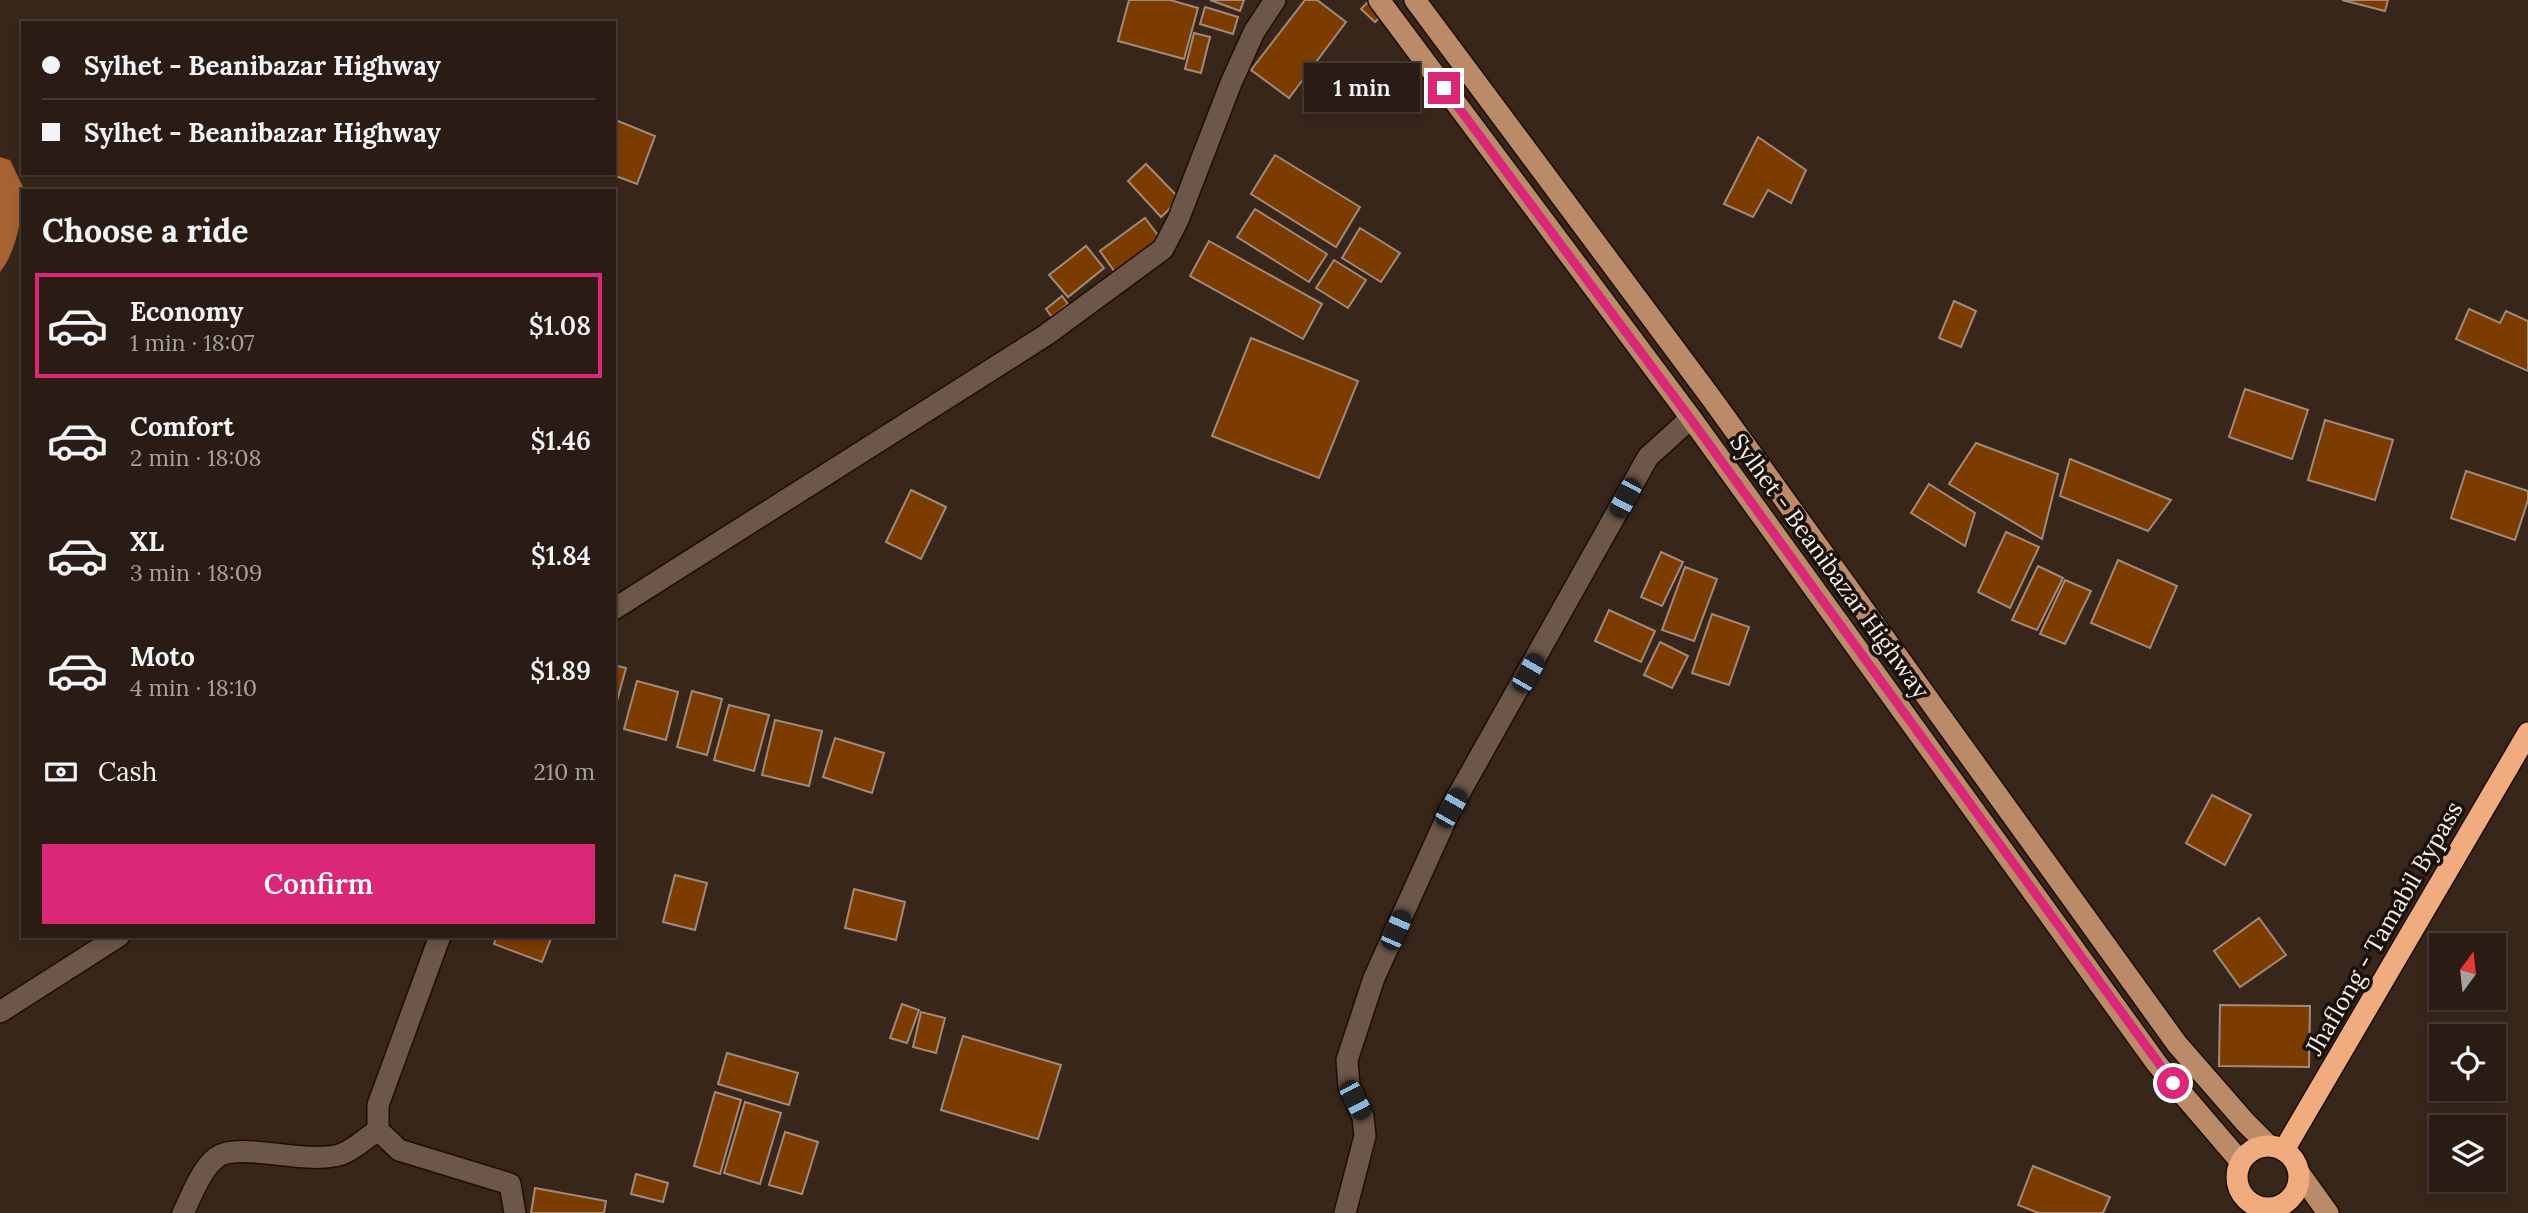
<!DOCTYPE html>
<html lang="en">
<head>
<meta charset="utf-8">
<style>
  body { margin:0; font-family:Lora,serif; background:#362922; color:#f1f3f6; height:100vh; display:flex; flex-direction:column; font-size:26px; white-space:nowrap }
  * { box-sizing:border-box; margin:0 }
  p { font-size:23px; color:#a5a1a0 }
  .icon { flex:none; width:38px; height:38px; fill:none; stroke:currentColor; stroke-width:2; stroke-linecap:round; stroke-linejoin:round }
  .map { position:relative; flex:1; overflow:hidden }
  .sheet { position:absolute; left:21px; top:189px; width:595px; height:749px; display:flex; flex-direction:column; background:#2a1c14; border-radius:0px; box-shadow:0 4px 10px #0003,0 0 0 2px #463a34 }
  .sheet>* { flex:none }
  .hud { position:absolute; left:21px; top:21px; width:595px; height:154px; border-radius:0px; box-shadow:0 4px 10px #0003,0 0 0 2px #463a34; display:grid; align-content:center; height:154px; padding:0 21px; background:#2a1c14 }
  .needle { width:46px; rotate:15deg }
  .controls { position:absolute; left:2429px; top:933px; display:grid; gap:14px }
  .controls a { display:grid; place-items:center; width:77px; height:77px; border-radius:0px; background:#2a1c14; box-shadow:0 4px 10px #0003,0 0 0 2px #463a34; font-size:35px }
  .end { position:absolute; width:32px; height:32px; margin:-16px; border:9px solid #db2777; background:#fff; box-shadow:0 0 0 4px #fff }
  .from { border-radius:50% }
  .bubble { position:absolute; height:49px; border-radius:0px; background:#2a1c14; box-shadow:0 4px 10px #0003,0 0 0 2px #463a34; font-size:23px; font-weight:600; line-height:49px; text-align:center }
  .car { position:absolute; width:21px; height:42px; margin:-21px -10px; border-radius:9px; box-shadow:0 0 5px 2px #0007; background:linear-gradient(#222 24%,#8ab4d8 0 40%,#222 0 76%,#8ab4d8 0 86%,#222 0) }
  .hud b { display:flex; align-items:center; gap:24px; height:66px; font-size:26px }
  .hud b+b { border-top:2px solid #463a34 }
  .hud i { width:18px; height:18px; background:#f1f3f6 }
  ul { padding:0; list-style:none }
  li { display:flex; align-items:center; gap:21px; height:105px; margin:0 14px 10px; padding:0 7px; border:4px solid transparent; border-radius:0px }
  li div { flex:1 }
  li b { display:block; font-size:26px }
  li em { font-style:normal; font-weight:600 }
  li.active { border-color:#db2777 }
  li>.icon { width:63px; height:63px; stroke-width:1.5 }
  h2 { padding:0 21px; font-size:32px; line-height:84px }
  .pay { display:flex; align-items:center; gap:18px; height:77px; padding:0 21px; font-size:26px }
  .pay p { margin-inline-start:auto }
  .cta { display:flex; gap:14px; margin-top:auto; padding:14px 21px }
  .cta a { flex:1; height:80px; border-radius:0px; background:#db2777; color:#fff; font-size:28px; font-weight:600; line-height:80px; text-align:center }
  .map>svg:first-child { display:block }
  .water { fill:#a66231 }
  .building { fill:#7c3c00; stroke:#a18a7b; stroke-width:2 }
  .lines { fill:none; stroke-linecap:round; stroke-linejoin:round }
  .minor-casing { stroke:#1f0e04; stroke-width:24 }
  .major-casing { stroke:#1f0e04; stroke-width:24 }
  .highway-casing { stroke:#1f0e04; stroke-width:24 }
  .minor { stroke:#6c5749; stroke-width:21 }
  .major { stroke:#bb8a69; stroke-width:21 }
  .highway { stroke:#f0ac7f; stroke-width:21 }
  .route { stroke:#db2777; stroke-width:9 }
  .labels { text-anchor:middle; dominant-baseline:central; stroke-width:7; stroke-linejoin:round; paint-order:stroke }
  .street-label { font-size:24px; fill:#fbeee6; stroke:#19110c }
</style>
</head>
<body>
<div class="map">
<svg width="2528" height="1213" viewBox="0 0 2528 1213">
  <rect width="100%" height="100%" fill="#38261a"/>
  <path class="water" d="M0 157 10 160 25 191H23C23 215 16 253 0 272Z"/>
  <g class="building">
    <polygon points="1129,0 1170,0 1198,8 1184,59 1118,41"/>
    <polygon points="1210,0 1244,0 1240,11"/>
    <polygon points="1305,0 1317,0 1346,22 1289,98 1251,70"/>
    <polygon points="1370,0 1385,12 1375,22 1361,9"/>
    <polygon points="2342,0 2388,0 2385,11"/>
    <polygon points="1205,7 1238,17 1233,34 1200,24"/>
    <polygon points="1194,33 1210,37 1201,73 1185,69"/>
    <polygon points="618,121 655,136 637,184 608,173 614,173 614,129"/>
    <polygon points="1758,137 1806,170 1791,203 1768,190 1753,217 1724,204"/>
    <polygon points="1275,155 1360,207 1336,247 1251,194"/>
    <polygon points="1146,164 1180,199 1161,217 1128,181"/>
    <polygon points="1255,209 1327,254 1309,282 1237,237"/>
    <polygon points="1145,218 1163,242 1117,275 1100,251"/>
    <polygon points="1360,228 1400,253 1381,282 1342,258"/>
    <polygon points="1209,241 1322,304 1303,339 1190,276"/>
    <polygon points="1086,246 1104,268 1068,297 1049,275"/>
    <polygon points="1334,260 1366,280 1348,308 1316,288"/>
    <polygon points="1062,296 1068,304 1052,317 1046,309"/>
    <polygon points="1954,301 1976,311 1961,347 1939,338"/>
    <polygon points="2469,309 2500,323 2506,311 2528,321 2528,371 2456,339"/>
    <polygon points="1251,338 1358,381 1319,478 1212,436"/>
    <polygon points="2245,389 2308,410 2292,459 2229,437"/>
    <polygon points="2325,420 2393,440 2375,500 2308,480"/>
    <polygon points="1976,443 2058,474 2042,539 1949,484"/>
    <polygon points="2070,459 2171,500 2148,531 2060,496"/>
    <polygon points="2466,471 2528,491 2528,500 2515,540 2451,518"/>
    <polygon points="1929,484 1975,513 1965,546 1911,513"/>
    <polygon points="911,490 946,507 921,559 886,542"/>
    <polygon points="2006,532 2039,547 2010,608 1978,592"/>
    <polygon points="1661,552 1683,562 1662,606 1641,597"/>
    <polygon points="2118,560 2177,586 2150,648 2091,623"/>
    <polygon points="2038,566 2063,578 2037,630 2012,620"/>
    <polygon points="1685,567 1717,579 1694,641 1662,630"/>
    <polygon points="2065,580 2091,591 2065,644 2040,634"/>
    <polygon points="1609,610 1655,631 1641,662 1595,641"/>
    <polygon points="1712,614 1749,627 1729,685 1692,673"/>
    <polygon points="1660,642 1688,656 1672,688 1644,675"/>
    <polygon points="614,665 626,668 614,712"/>
    <polygon points="637,681 678,692 666,740 624,729"/>
    <polygon points="692,691 722,699 707,755 677,747"/>
    <polygon points="729,705 769,715 754,771 714,760"/>
    <polygon points="775,720 822,731 809,786 762,775"/>
    <polygon points="835,738 884,753 872,793 823,777"/>
    <polygon points="2212,795 2251,815 2225,865 2186,843"/>
    <polygon points="675,875 707,883 695,930 663,922"/>
    <polygon points="854,889 905,902 896,940 845,928"/>
    <polygon points="2259,918 2286,955 2240,987 2214,951"/>
    <polygon points="497,936 552,936 542,962 494,944"/>
    <polygon points="902,1004 919,1010 907,1043 890,1038"/>
    <polygon points="2220,1005 2310,1006 2309,1067 2219,1066"/>
    <polygon points="921,1012 945,1018 936,1053 913,1047"/>
    <polygon points="963,1036 1061,1065 1038,1139 941,1110"/>
    <polygon points="727,1053 798,1073 789,1105 718,1084"/>
    <polygon points="715,1092 741,1100 720,1174 694,1166"/>
    <polygon points="745,1102 781,1113 760,1184 724,1173"/>
    <polygon points="785,1132 818,1142 802,1194 769,1185"/>
    <polygon points="2033,1166 2110,1197 2103,1213 2039,1213 2018,1205"/>
    <polygon points="636,1174 668,1183 663,1202 631,1194"/>
    <polygon points="535,1188 606,1201 604,1213 531,1213"/>
  </g>
  <g class="lines">
    <defs>
      <g id="minor">
        <polyline points="614,609 1046,335 1163,249 1178,220 1231,83 1254,32 1275,0"/>
        <polyline points="440,936 378,1105 378,1130 399,1150 510,1184 515,1213"/>
        <polyline points="0,1012 119,936"/>
        <path d="M183 1213C192 1195 201 1169 217 1157 240 1141 309 1166 342 1154 355 1149 367 1137 378 1130"/>
        <polyline points="1345,1213 1365,1136 1363,1117 1349,1086 1347,1060 1374,978 1451,808 1648,457 1691,418"/>
      </g>
      <g id="major">
        <polyline points="1379,0 1691,418 2157,1064 2240,1161"/>
        <polyline points="1415,0 1712,399 2177,1044 2245,1122 2268,1145"/>
        <polyline points="2300,1174 2328,1213"/>
        <polyline points="2274,1208 2277,1213"/>
      </g>
      <g id="highway">
        <circle cx="2268" cy="1177" r="31"/>
        <polyline points="2284,1150 2528,733"/>
      </g>
    </defs>
    <use href="#minor" class="minor-casing"/>
    <use href="#major" class="major-casing"/>
    <use href="#highway" class="highway-casing"/>
    <use href="#minor" class="minor"/>
    <use href="#major" class="major"/>
    <use href="#highway" class="highway"/>
  </g>
  <g class="lines">
    <polyline class="route" points="1444,88 1690,418 2173,1083"/>
  </g>
  <g class="labels">
    <g class="street-label">
      <text transform="translate(1830 566) rotate(54)">Sylhet - Beanibazar Highway</text>
      <text transform="translate(2384 928) rotate(-60)">Jhaflong - Tamabil Bypass</text>
    </g>
  </g>
</svg>
<div class="controls">
<a><svg class="needle" viewBox="-14 -14 28 28"><path d="M0-13l5 13h-10z" fill="#e53935"/><path d="M0 13l5-13h-10z" fill="#a5a1a0"/></svg></a>
<a><svg class="icon" aria-label="locate" viewBox="0 0 24 24"><circle cx="12" cy="12" r="6"/><path d="M12 2v4M12 18v4M2 12h4M18 12h4"/></svg></a>
<a><svg class="icon" aria-label="layers" viewBox="0 0 24 24"><path d="M12 4l9 5-9 5-9-5zM3 14l9 5 9-5"/></svg></a>
</div>
<i class="end from" style="left:2173px;top:1083px"></i>
<i class="end" style="left:1444px;top:88px"></i>
<div class="bubble" style="left:1304px;top:63px;width:116px">1 min</div>
<i class="car" style="left:1625px;top:498px;rotate:208deg"></i>
<i class="car" style="left:1528px;top:673px;rotate:30deg"></i>
<i class="car" style="left:1451px;top:808px;rotate:30deg"></i>
<i class="car" style="left:1396px;top:930px;rotate:24deg"></i>
<i class="car" style="left:1355px;top:1100px;rotate:152deg"></i>
<div class="hud">
<b><i class="from"></i>Sylhet - Beanibazar Highway</b>
<b><i></i>Sylhet - Beanibazar Highway</b>
</div>
<section class="sheet">
<h2>Choose a ride</h2>
<ul>
<li class="active"><svg class="icon" aria-label="car" viewBox="0 0 24 24"><path d="M5 17H2v-5l4-1 3-4h7l3 4 3 1v5h-3M9 17h6M6 11h13"/><circle cx="7" cy="17" r="2"/><circle cx="17" cy="17" r="2"/></svg><div><b>Economy</b><p>1 min · 18:07</p></div><em>$1.08</em></li>
<li><svg class="icon" aria-label="car" viewBox="0 0 24 24"><path d="M5 17H2v-5l4-1 3-4h7l3 4 3 1v5h-3M9 17h6M6 11h13"/><circle cx="7" cy="17" r="2"/><circle cx="17" cy="17" r="2"/></svg><div><b>Comfort</b><p>2 min · 18:08</p></div><em>$1.46</em></li>
<li><svg class="icon" aria-label="car" viewBox="0 0 24 24"><path d="M5 17H2v-5l4-1 3-4h7l3 4 3 1v5h-3M9 17h6M6 11h13"/><circle cx="7" cy="17" r="2"/><circle cx="17" cy="17" r="2"/></svg><div><b>XL</b><p>3 min · 18:09</p></div><em>$1.84</em></li>
<li><svg class="icon" aria-label="car" viewBox="0 0 24 24"><path d="M5 17H2v-5l4-1 3-4h7l3 4 3 1v5h-3M9 17h6M6 11h13"/><circle cx="7" cy="17" r="2"/><circle cx="17" cy="17" r="2"/></svg><div><b>Moto</b><p>4 min · 18:10</p></div><em>$1.89</em></li>
</ul>
<div class="pay"><svg class="icon" aria-label="cash" viewBox="0 0 24 24"><path d="M3 7h18v10H3z"/><circle cx="12" cy="12" r="2"/></svg>Cash<p>210 m</p></div>
<div class="cta"><a>Confirm</a></div>
</section>
</div>
</body>
</html>
